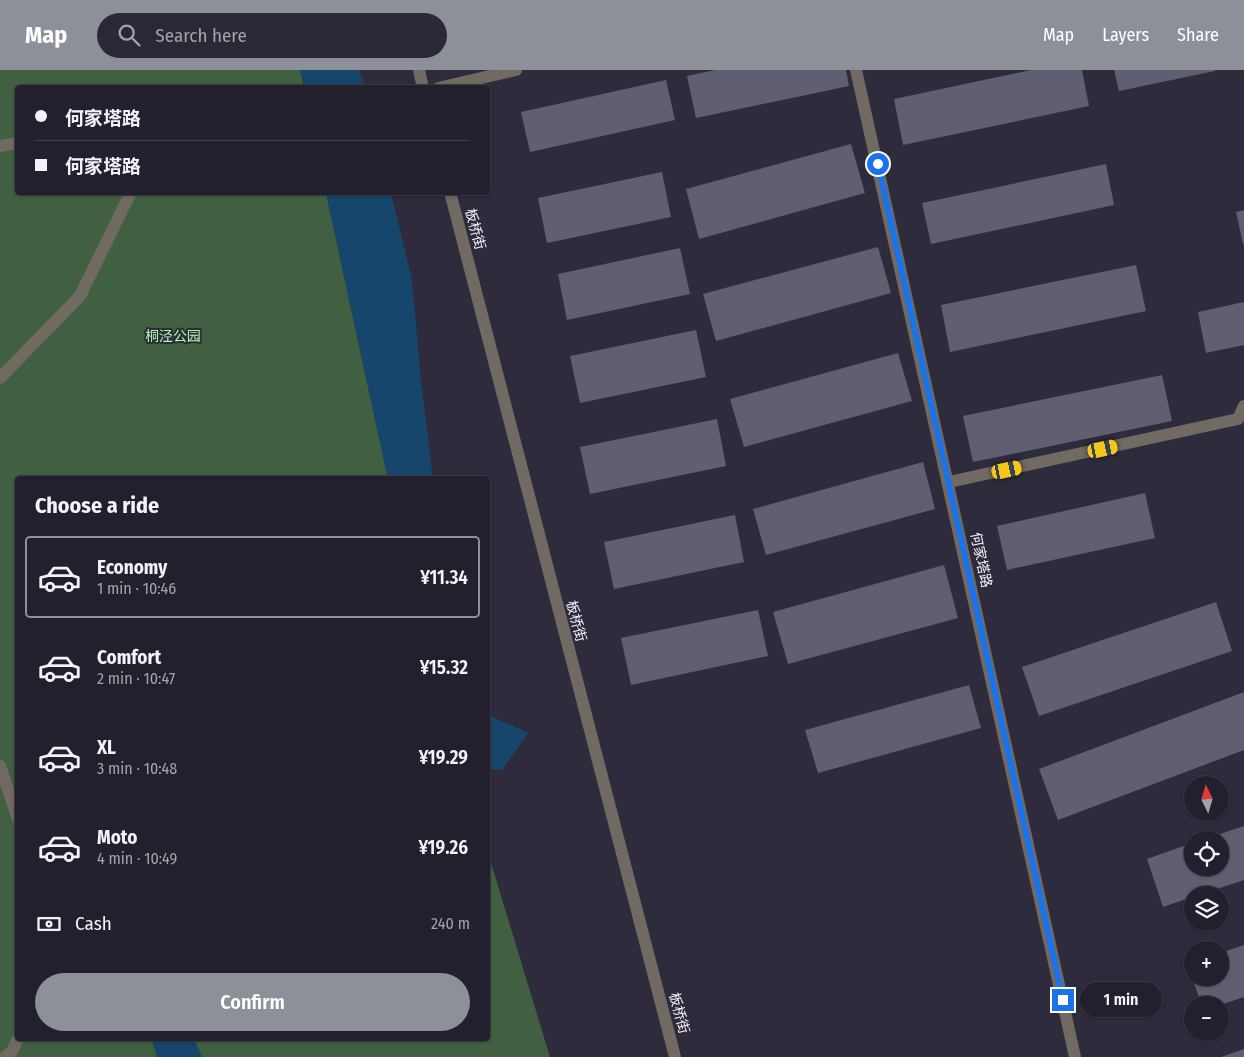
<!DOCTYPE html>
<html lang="en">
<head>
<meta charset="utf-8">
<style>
  body { margin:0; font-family:"Fira Sans Condensed","Noto Sans SC",sans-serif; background:#2a2835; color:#f1f3f6; height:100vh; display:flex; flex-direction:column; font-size:19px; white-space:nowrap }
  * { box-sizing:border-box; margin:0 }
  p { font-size:16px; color:#a2a3aa }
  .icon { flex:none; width:28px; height:28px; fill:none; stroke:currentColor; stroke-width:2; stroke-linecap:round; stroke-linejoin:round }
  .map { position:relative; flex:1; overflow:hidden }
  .panel { position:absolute; left:15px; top:406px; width:475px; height:565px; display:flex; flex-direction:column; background:#22202d; border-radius:5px; box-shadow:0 1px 4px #0004,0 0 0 1px #3f3e49 }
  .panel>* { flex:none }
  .hud { position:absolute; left:15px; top:15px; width:475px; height:110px; border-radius:5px; box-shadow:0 1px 4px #0004,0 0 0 1px #3f3e49; display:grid; align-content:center; height:110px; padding:0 20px; background:#22202d }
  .needle { width:32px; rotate:355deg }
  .fabs { position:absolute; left:1184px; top:706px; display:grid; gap:10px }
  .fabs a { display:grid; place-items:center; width:45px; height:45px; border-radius:50%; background:#22202d; box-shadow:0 1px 4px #0004,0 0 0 1px #3f3e49; font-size:25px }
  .end { position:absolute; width:22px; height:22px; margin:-11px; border:6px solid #1a73e8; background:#fff; box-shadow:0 0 0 2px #fff }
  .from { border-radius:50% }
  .bubble { position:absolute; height:35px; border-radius:18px; background:#22202d; box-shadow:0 1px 4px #0004,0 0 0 1px #3f3e49; font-size:16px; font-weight:600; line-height:35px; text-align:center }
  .car { position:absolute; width:15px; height:30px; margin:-15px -8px; border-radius:6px; box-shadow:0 0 4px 1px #0007; background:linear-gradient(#f5c518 24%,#345 0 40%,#f5c518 0 76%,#345 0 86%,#f5c518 0) }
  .hud b { display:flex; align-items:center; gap:18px; height:48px; font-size:19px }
  .hud b+b { border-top:1px solid #3f3e49 }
  .hud i { width:12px; height:12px; background:#f1f3f6 }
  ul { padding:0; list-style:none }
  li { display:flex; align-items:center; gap:15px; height:82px; margin:0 10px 8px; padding:0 10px; border:2px solid transparent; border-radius:5px }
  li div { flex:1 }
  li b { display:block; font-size:19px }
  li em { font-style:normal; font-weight:600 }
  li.current { border-color:#8c9099 }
  li>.icon { width:45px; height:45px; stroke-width:1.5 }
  h2 { padding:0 20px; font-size:22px; line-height:60px }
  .pay { display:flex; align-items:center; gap:12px; height:55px; padding:0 20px; font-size:19px }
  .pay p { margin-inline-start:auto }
  .cta { display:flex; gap:10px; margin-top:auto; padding:10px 20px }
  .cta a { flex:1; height:58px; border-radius:30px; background:#8c9099; color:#fff; font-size:20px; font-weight:600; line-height:58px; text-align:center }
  header { display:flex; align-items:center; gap:30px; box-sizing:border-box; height:70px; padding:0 25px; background:#8c9099; color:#fff }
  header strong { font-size:24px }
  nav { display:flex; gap:28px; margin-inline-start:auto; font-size:18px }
  .search { width:350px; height:45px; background:#2a2835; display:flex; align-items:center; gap:12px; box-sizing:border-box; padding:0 18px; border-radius:28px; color:#a2a3aa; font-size:19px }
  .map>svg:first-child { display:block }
  .green { fill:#416041 }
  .water { fill:#16466b }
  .building { fill:#605e71 }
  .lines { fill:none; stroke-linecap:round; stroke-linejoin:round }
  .service { stroke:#716a63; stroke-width:12 }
  .minor { stroke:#716a63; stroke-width:12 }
  .route { stroke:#1a73e8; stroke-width:6 }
  .labels { text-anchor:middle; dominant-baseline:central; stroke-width:4; stroke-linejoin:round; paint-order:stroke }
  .street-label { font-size:14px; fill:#f4f2fd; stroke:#2e2b3c }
  .park-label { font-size:14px; fill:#aaf8aa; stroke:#2e2b3c }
</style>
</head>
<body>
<header>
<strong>Map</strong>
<div class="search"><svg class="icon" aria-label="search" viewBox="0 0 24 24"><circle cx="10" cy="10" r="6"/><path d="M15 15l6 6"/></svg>Search here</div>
<nav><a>Map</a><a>Layers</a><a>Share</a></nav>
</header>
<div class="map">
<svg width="1244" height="987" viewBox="0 0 1244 987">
  <rect width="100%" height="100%" fill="#2e2b3c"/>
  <polygon class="green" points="0,0 300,0 304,17 18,18 18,122 326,123 388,409 18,409 18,969 488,969 488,783 550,987 0,987"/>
  <g class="water">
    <polygon points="300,0 359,0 365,17 304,17"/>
    <polygon points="326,123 391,123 412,210 421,310 433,409 388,409"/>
    <polygon points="488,610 490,612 491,646 528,663 502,700 488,699"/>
    <polygon points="151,969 194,969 202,987 157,987"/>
  </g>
  <g class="building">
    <polygon points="715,0 846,0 849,16 696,48 687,6"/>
    <polygon points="1031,0 1082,0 1089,36 903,75 894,29"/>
    <polygon points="1114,0 1215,0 1215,1 1119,21"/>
    <polygon points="666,10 675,50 530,82 521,42"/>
    <polygon points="851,74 865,123 699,169 686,119"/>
    <polygon points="1106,94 1114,135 931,174 922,133"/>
    <polygon points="662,102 671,147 547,173 538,128"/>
    <polygon points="1244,140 1244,174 1243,174 1236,142"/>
    <polygon points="878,177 891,223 716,271 703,224"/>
    <polygon points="680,178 690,224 567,250 558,204"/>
    <polygon points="1136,195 1146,241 950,282 941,235"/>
    <polygon points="1244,232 1244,275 1206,283 1198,242"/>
    <polygon points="696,260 706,307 580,333 570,286"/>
    <polygon points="898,283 912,331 744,377 730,329"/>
    <polygon points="1162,305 1172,351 973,392 963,346"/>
    <polygon points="717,349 726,396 590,424 580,377"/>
    <polygon points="923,392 935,439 766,485 753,439"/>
    <polygon points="1145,423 1155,468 1007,500 997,456"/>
    <polygon points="735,445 744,492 614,519 604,472"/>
    <polygon points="944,495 958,548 788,594 773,542"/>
    <polygon points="1216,532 1232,581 1039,646 1022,597"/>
    <polygon points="758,540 768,586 631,615 621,568"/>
    <polygon points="969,615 981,658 818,703 805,660"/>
    <polygon points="1244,622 1244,680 1058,750 1039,699"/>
    <polygon points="1244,756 1244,810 1199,825 1192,825 1192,827 1163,837 1147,789 1192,773 1192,798 1220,798 1220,770 1202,770"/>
    <polygon points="1244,875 1244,927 1220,935 1202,935 1192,908 1220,908 1220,883"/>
    <polygon points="1244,979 1244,987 1221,987"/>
  </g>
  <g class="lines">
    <g class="service">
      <polyline points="0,308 80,226 131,122"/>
      <polyline points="0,696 18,749"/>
      <polyline points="5,987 12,981 18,969"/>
    </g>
    <g class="minor">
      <polyline points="419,0 423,18"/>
      <polyline points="856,0 1075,987"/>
      <polyline points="438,18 516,0"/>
      <polyline points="0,76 18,73"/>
      <polyline points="450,122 675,987"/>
      <polyline points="949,412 1238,349 1244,336"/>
    </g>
  </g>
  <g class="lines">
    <polyline class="route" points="878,94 1063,930"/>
  </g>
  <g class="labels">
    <g class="street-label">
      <text transform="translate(475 159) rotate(75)">板桥街</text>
      <text transform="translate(981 490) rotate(78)">何家塔路</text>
      <text transform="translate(576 551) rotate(75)">板桥街</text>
      <text transform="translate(679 943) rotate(75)">板桥街</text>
    </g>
    <g class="park-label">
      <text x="173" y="266">桐泾公园</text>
    </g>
  </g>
</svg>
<div class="fabs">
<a><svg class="needle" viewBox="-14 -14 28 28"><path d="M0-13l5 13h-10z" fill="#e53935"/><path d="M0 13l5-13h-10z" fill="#a2a3aa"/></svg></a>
<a><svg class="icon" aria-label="locate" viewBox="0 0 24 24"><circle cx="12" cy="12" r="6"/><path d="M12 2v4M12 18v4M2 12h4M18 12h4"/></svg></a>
<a><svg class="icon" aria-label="layers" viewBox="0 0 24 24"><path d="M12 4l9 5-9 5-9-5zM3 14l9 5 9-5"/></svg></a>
<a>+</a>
<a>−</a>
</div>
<i class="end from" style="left:878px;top:94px"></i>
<i class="end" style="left:1063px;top:930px"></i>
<div class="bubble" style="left:1080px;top:912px;width:82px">1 min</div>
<i class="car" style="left:1103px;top:379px;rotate:78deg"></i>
<i class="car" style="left:1007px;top:400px;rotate:78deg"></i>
<div class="hud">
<b><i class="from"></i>何家塔路</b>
<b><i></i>何家塔路</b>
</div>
<section class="panel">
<h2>Choose a ride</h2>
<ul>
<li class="current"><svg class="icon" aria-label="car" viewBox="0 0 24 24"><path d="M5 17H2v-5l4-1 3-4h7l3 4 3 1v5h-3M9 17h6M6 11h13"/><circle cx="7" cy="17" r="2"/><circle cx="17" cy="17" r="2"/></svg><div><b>Economy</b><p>1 min · 10:46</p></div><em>¥11.34</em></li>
<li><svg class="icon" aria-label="car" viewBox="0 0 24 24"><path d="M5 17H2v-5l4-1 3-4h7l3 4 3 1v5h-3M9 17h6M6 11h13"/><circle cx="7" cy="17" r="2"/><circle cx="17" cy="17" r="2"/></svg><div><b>Comfort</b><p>2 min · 10:47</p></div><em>¥15.32</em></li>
<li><svg class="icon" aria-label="car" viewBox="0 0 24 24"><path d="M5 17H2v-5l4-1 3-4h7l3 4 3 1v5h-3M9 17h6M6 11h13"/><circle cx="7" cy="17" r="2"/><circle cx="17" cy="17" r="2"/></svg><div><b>XL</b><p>3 min · 10:48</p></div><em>¥19.29</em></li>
<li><svg class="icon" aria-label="car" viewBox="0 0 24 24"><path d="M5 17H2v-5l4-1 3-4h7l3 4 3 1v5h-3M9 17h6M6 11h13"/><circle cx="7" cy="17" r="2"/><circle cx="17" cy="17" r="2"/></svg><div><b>Moto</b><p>4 min · 10:49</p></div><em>¥19.26</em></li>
</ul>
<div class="pay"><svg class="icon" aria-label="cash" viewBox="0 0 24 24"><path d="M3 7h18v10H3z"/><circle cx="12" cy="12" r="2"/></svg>Cash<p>240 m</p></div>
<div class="cta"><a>Confirm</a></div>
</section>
</div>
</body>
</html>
